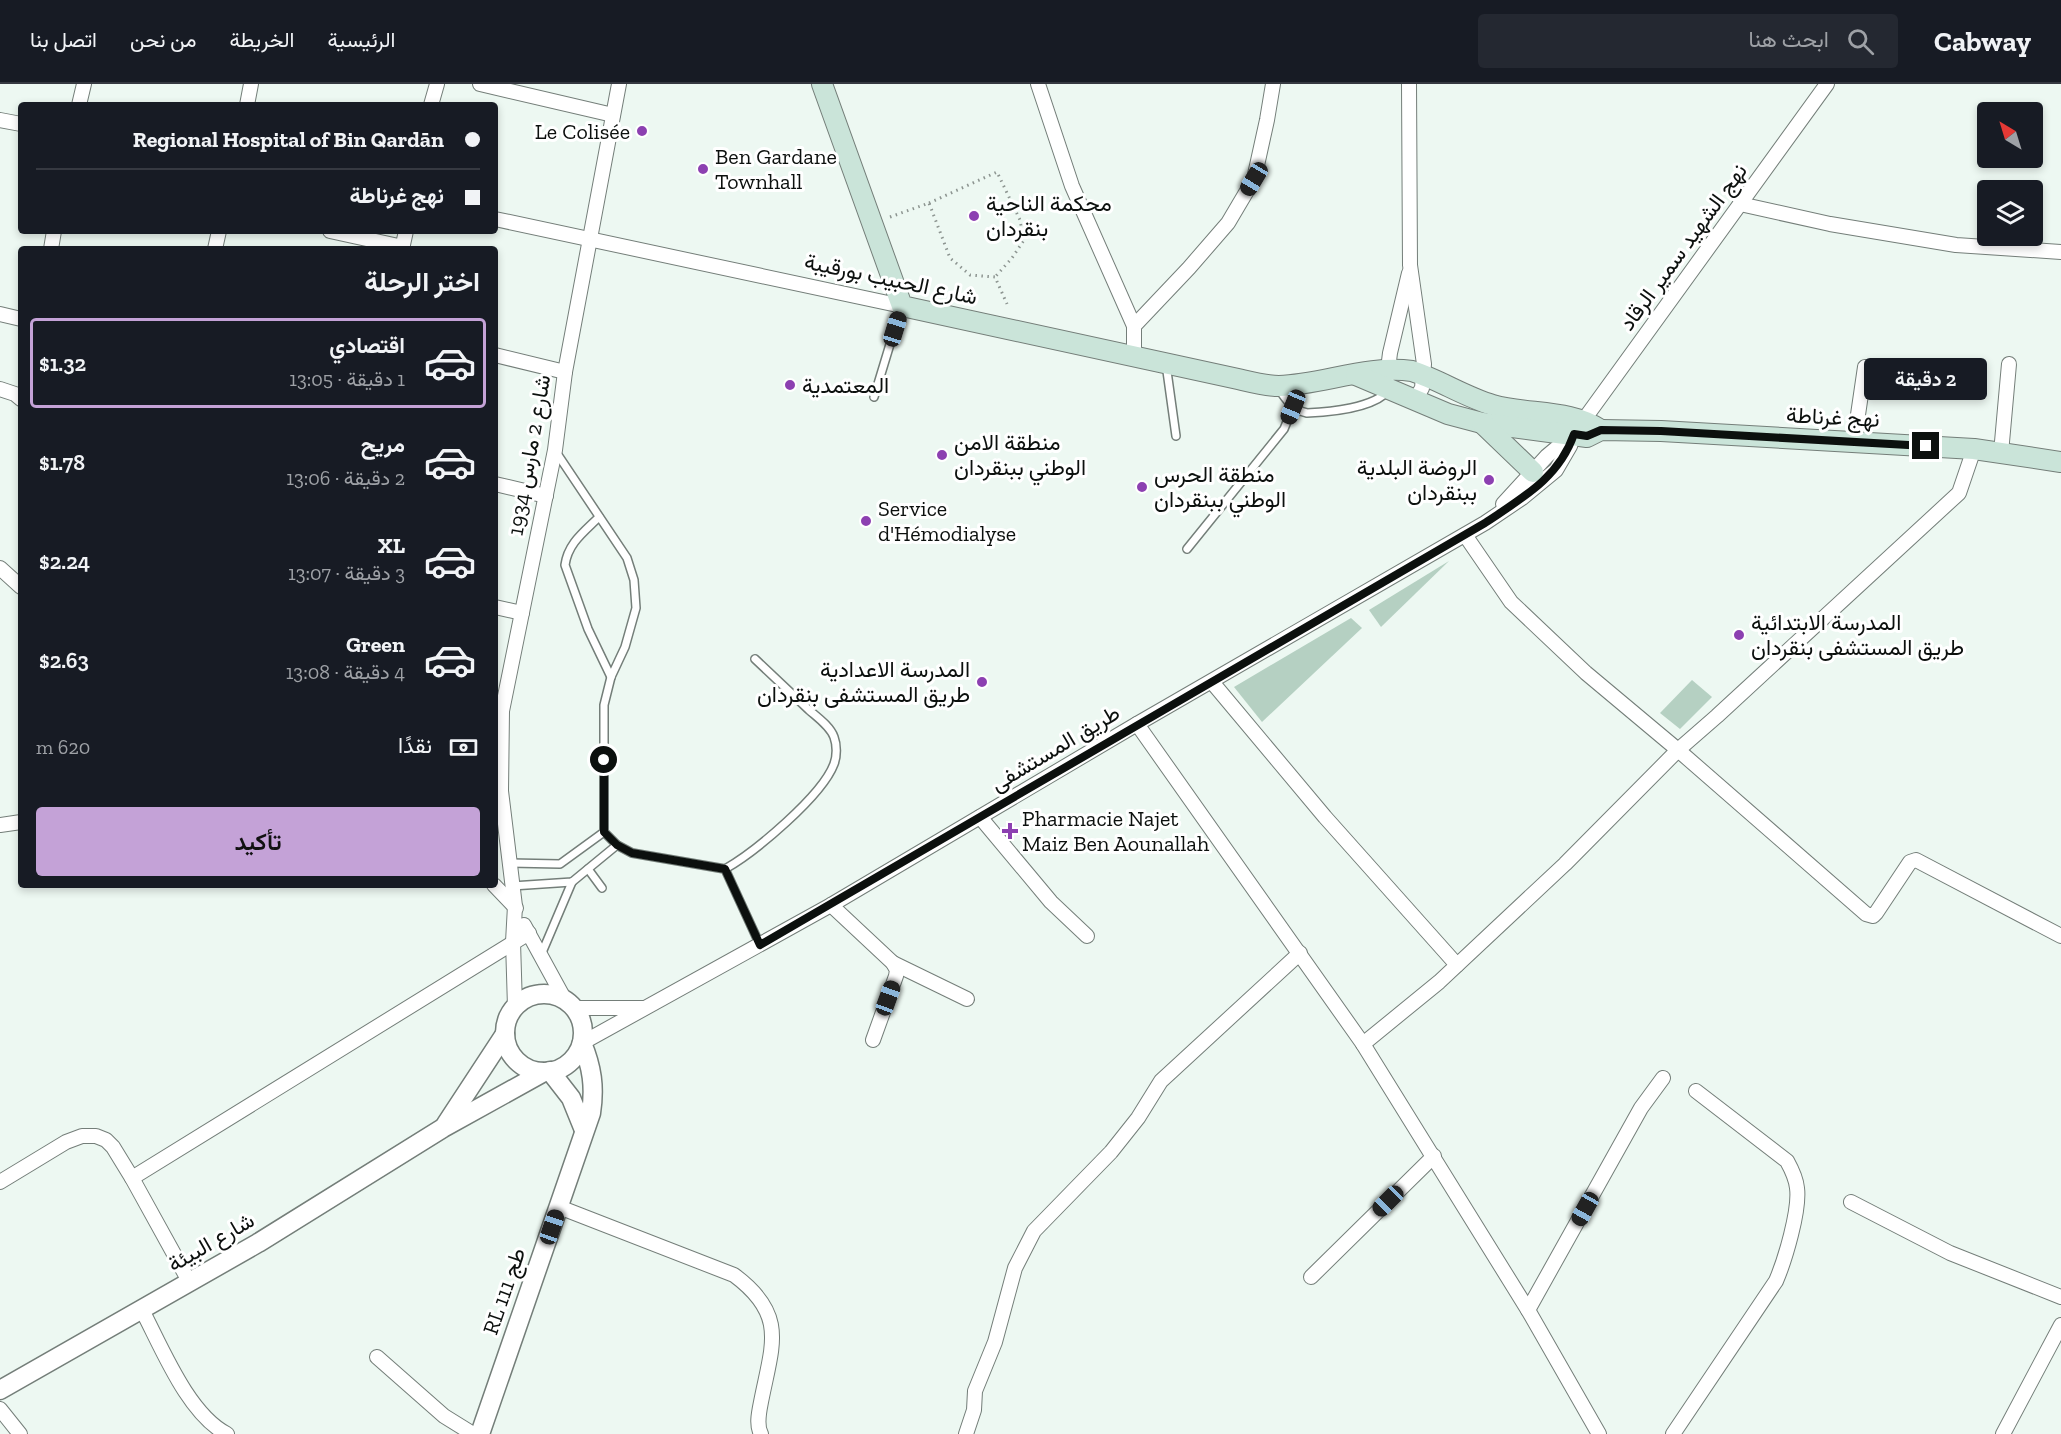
<!DOCTYPE html>
<html lang="ar">
<head>
<meta charset="utf-8">
<style>
  body { margin:0; font-family:"Zilla Slab",Vazirmatn,serif; background:#242831; color:#f1f3f6; direction:rtl; height:100vh; display:flex; flex-direction:column; font-size:22px; white-space:nowrap }
  * { box-sizing:border-box; margin:0 }
  p { font-size:20px; color:#9ea1a6 }
  .icon { flex:none; width:33px; height:33px; fill:none; stroke:currentColor; stroke-width:2; stroke-linecap:round; stroke-linejoin:round }
  .map { position:relative; flex:1; overflow:hidden; direction:ltr }
  .drawer { position:absolute; left:18px; top:162px; width:480px; height:642px; display:flex; flex-direction:column; background:#171b24; border-radius:6px; box-shadow:0 3px 9px #0003; direction:rtl }
  .drawer>* { flex:none }
  .top-card { position:absolute; left:18px; top:18px; width:480px; height:132px; border-radius:6px; box-shadow:0 3px 9px #0003; direction:rtl; display:grid; align-content:center; height:132px; padding:0 18px; background:#171b24 }
  .needle { width:39px; rotate:322deg }
  .fabs { position:absolute; left:1977px; top:18px; display:grid; gap:12px }
  .fabs a { display:grid; place-items:center; width:66px; height:66px; border-radius:6px; background:#171b24; box-shadow:0 3px 9px #0003; font-size:30px }
  .end { position:absolute; width:27px; height:27px; margin:-14px; border:8px solid #0c100e; background:#fff; box-shadow:0 0 0 3px #fff }
  .from { border-radius:50% }
  .bubble { position:absolute; height:42px; border-radius:6px; background:#171b24; box-shadow:0 3px 9px #0003; font-size:20px; font-weight:600; line-height:42px; text-align:center; direction:rtl }
  .car { position:absolute; width:18px; height:36px; margin:-18px -9px; border-radius:8px; box-shadow:0 0 4px 2px #0007; background:linear-gradient(#222 24%,#8ab4d8 0 40%,#222 0 76%,#8ab4d8 0 86%,#222 0) }
  .top-card b { display:flex; align-items:center; gap:21px; height:57px; font-size:22px }
  .top-card b+b { border-top:2px solid #363941 }
  .top-card i { width:15px; height:15px; background:#f1f3f6 }
  ul { padding:0; list-style:none }
  li { display:flex; align-items:center; gap:18px; height:90px; margin:0 12px 9px; padding:0 6px; border:3px solid transparent; border-radius:6px }
  li div { flex:1 }
  li b { display:block; font-size:22px }
  li em { font-style:normal; font-weight:600 }
  li.active { border-color:#c4a2d7 }
  li>.icon { width:54px; height:54px; stroke-width:1.5 }
  h2 { padding:0 18px; font-size:27px; line-height:72px }
  .pay { display:flex; align-items:center; gap:15px; height:66px; padding:0 18px; font-size:22px }
  .pay p { margin-inline-start:auto }
  .action { display:flex; gap:12px; margin-top:auto; padding:12px 18px }
  .action a { flex:1; height:69px; border-radius:6px; background:#c4a2d7; color:#111; font-size:24px; font-weight:600; line-height:69px; text-align:center }
  header { display:flex; align-items:center; gap:36px; box-sizing:border-box; height:84px; padding:0 30px; background:#171b24; border-bottom:2px solid #363941 }
  header strong { font-size:28px }
  nav { display:flex; gap:33px; margin-inline-start:auto; font-size:21px }
  .search { width:420px; height:54px; background:#242831; display:flex; align-items:center; gap:15px; box-sizing:border-box; padding:0 21px; border-radius:6px; color:#9ea1a6; font-size:22px }
  .map>svg:first-child { display:block }
  .green { fill:#b5d0c2 }
  .lines { fill:none; stroke-linecap:round; stroke-linejoin:round }
  .service-casing { stroke:#747e79; stroke-width:10 }
  .minor-casing { stroke:#747e79; stroke-width:16 }
  .tertiary-casing { stroke:#747e79; stroke-width:21 }
  .secondary-casing { stroke:#747e79; stroke-width:22 }
  .path { stroke:#8d9591; stroke-width:3; stroke-dasharray:1.5 4.5; stroke-linecap:butt }
  .service { stroke:#fff; stroke-width:7 }
  .minor { stroke:#fff; stroke-width:14 }
  .tertiary { stroke:#fff; stroke-width:18 }
  .secondary { stroke:#cae4d9; stroke-width:20 }
  .route { stroke:#0c100e; stroke-width:8 }
  .poi-dot { fill:#8c40b1; stroke:#fff; stroke-width:2 }
  .labels { text-anchor:middle; dominant-baseline:central; stroke-width:6; stroke-linejoin:round; paint-order:stroke }
  .poi-label { font-size:22px; fill:#0c100e; stroke:#fff; text-anchor:start }
  .street-label { font-size:22px; fill:#0c100e; stroke:#fff }
</style>
</head>
<body>
<header>
<strong>Cabway</strong>
<div class="search"><svg class="icon" aria-label="search" viewBox="0 0 24 24"><circle cx="10" cy="10" r="6"/><path d="M15 15l6 6"/></svg>ابحث هنا</div>
<nav><a>الرئيسية</a><a>الخريطة</a><a>من نحن</a><a>اتصل بنا</a></nav>
</header>
<div class="map">
<svg width="2061" height="1350" viewBox="0 0 2061 1350">
  <rect width="100%" height="100%" fill="#edf8f2"/>
  <g class="green">
    <polygon points="1449,477 1381,543 1369,526"/>
    <polygon points="1351,534 1362,544 1262,638 1234,603"/>
    <polygon points="1692,596 1712,613 1680,645 1660,629"/>
  </g>
  <g class="lines">
    <defs>
      <g id="service">
        <polyline points="1166,280 1176,352"/>
        <path d="M1278 304C1286 316 1293 326 1307 329 1330 328 1374 324 1389 306"/>
        <polyline points="874,313 901,224"/>
        <polyline points="556,368 627,474 634,496 636,524 625,563 611,593 604,621 604,748 617,761 632,769 725,785 760,861"/>
        <path d="M599 433C584 448 568 459 565 481L588 545 611 593"/>
        <polyline points="1187,465 1284,345 1293,323"/>
        <polyline points="510,779 560,780 604,748"/>
        <polyline points="588,785 602,804"/>
        <path d="M725 785C755 768 822 712 834 680 837 672 837 661 834 653 830 642 817 633 809 626 791 609 773 592 755 575"/>
        <polyline points="512,802 572,798 617,761"/>
        <polyline points="541,871 572,798"/>
      </g>
      <g id="minor">
        <polyline points="480,0 613,31"/>
        <polyline points="1038,0 1072,102 1134,242"/>
        <polyline points="1409,0 1410,181 1424,280 1422,304 1415,316"/>
        <polyline points="79,21 84,0"/>
        <polyline points="247,21 251,0"/>
        <polyline points="431,21 437,0"/>
        <polyline points="0,36 21,40"/>
        <polyline points="1740,120 1830,140 1956,161 2061,168"/>
        <polyline points="495,135 902,222"/>
        <polyline points="330,147 403,163"/>
        <polyline points="51,165 54,147"/>
        <polyline points="215,165 219,147"/>
        <polyline points="402,165 406,147"/>
        <polyline points="0,230 21,235"/>
        <polyline points="495,271 565,288"/>
        <polyline points="1134,272 1134,242 1189,184 1228,139 1254,95 1267,36 1273,0"/>
        <polyline points="1387,293 1390,269 1409,189"/>
        <polyline points="0,305 15,310 21,315"/>
        <polyline points="1854,358 1865,283"/>
        <polyline points="2001,369 2009,280"/>
        <polyline points="495,400 546,412"/>
        <polyline points="1503,420 1547,372 1572,351"/>
        <polyline points="1465,451 1511,518 1586,589 1678,666 1866,830 1873,832 1876,829 1910,778 1916,776 2061,852"/>
        <polyline points="0,484 21,503"/>
        <polyline points="495,523 522,529"/>
        <polyline points="1212,598 1325,733 1457,881"/>
        <polyline points="1137,640 1363,960 1528,1226 1599,1350"/>
        <polyline points="980,733 1051,818 1087,852"/>
        <polyline points="0,741 21,738"/>
        <polyline points="494,801 516,824"/>
        <polyline points="831,821 893,879 897,886 896,892 873,956"/>
        <polyline points="524,841 565,916"/>
        <polyline points="893,879 967,915"/>
        <polyline points="515,923 513,858 515,822 501,707 502,627 555,366 565,288 619,0"/>
        <polyline points="574,924 644,924"/>
        <polyline points="582,959 831,821 1137,640 1485,439 1522,414 1556,386 1570,362 1574,350 1583,337 1827,0"/>
        <polyline points="1363,960 1439,898 1565,780 1678,666 1717,632 1959,409 1974,365"/>
        <polyline points="132,1094 529,849"/>
        <polyline points="0,1098 66,1058 82,1052 96,1052 106,1056 113,1063 132,1094 190,1199"/>
        <polyline points="1851,1118 1950,1169 2061,1213"/>
        <path d="M559 1123 734 1191C788 1231 772 1261 761 1318 759 1328 756 1341 761 1350"/>
        <polyline points="1311,1193 1434,1072"/>
        <path d="M142 1226C162 1264 188 1330 227 1350"/>
        <polyline points="1528,1226 1641,1024 1663,994"/>
        <polyline points="377,1273 444,1332 473,1350"/>
        <polyline points="0,1325 20,1350"/>
        <polyline points="966,1350 974,1326 975,1307 995,1258 1015,1184 1034,1147 1111,1068 1138,1034 1161,997 1300,869"/>
        <path d="M1673 1350 1776 1197C1785 1176 1800 1126 1797 1104 1796 1094 1792 1086 1787 1077L1696 1007"/>
        <polyline points="2003,1350 2061,1241"/>
      </g>
      <g id="tertiary">
        <circle cx="544" cy="949" r="39"/>
        <polyline points="550,987 571,1014 584,1046"/>
        <polyline points="446,1040 505,950"/>
        <polyline points="0,1306 258,1159 443,1044 544,988"/>
        <path d="M480 1350 591 1029C595 1003 592 983 582 959"/>
      </g>
      <g id="secondary">
        <path d="M822 0 902 222 1238 295C1251 298 1266 302 1279 302 1324 300 1367 281 1412 287 1440 296 1465 313 1493 321 1528 331 1571 325 1601 346"/>
        <polyline points="1356,291 1448,330 1482,339 1587,353 1601,346 1661,347 1974,365 2061,378"/>
        <polyline points="1482,339 1533,388"/>
      </g>
    </defs>
    <use href="#service" class="service-casing"/>
    <use href="#minor" class="minor-casing"/>
    <use href="#tertiary" class="tertiary-casing"/>
    <use href="#secondary" class="secondary-casing"/>
    <g class="path">
      <polyline points="929,119 997,88 1020,136 1024,156 1012,174 995,193"/>
      <polyline points="890,133 929,119 950,174 970,191 995,193 1007,220"/>
    </g>
    <use href="#service" class="service"/>
    <use href="#minor" class="minor"/>
    <use href="#tertiary" class="tertiary"/>
    <use href="#secondary" class="secondary"/>
  </g>
  <g class="lines">
    <path class="route" d="M604 676V748L617 761 632 769 725 785 760 861 1485 439C1522 414 1559 394 1574 350L1587 352 1601 346 1661 347 1926 362"/>
  </g>
  <g class="poi-dot">
    <circle cx="642" cy="47" r="6"/>
    <circle cx="703" cy="85" r="6"/>
    <circle cx="974" cy="132" r="6"/>
    <circle cx="790" cy="301" r="6"/>
    <circle cx="942" cy="371" r="6"/>
    <circle cx="1489" cy="396" r="6"/>
    <circle cx="1142" cy="403" r="6"/>
    <circle cx="866" cy="437" r="6"/>
    <circle cx="1739" cy="551" r="6"/>
    <circle cx="982" cy="598" r="6"/>
    <path d="M1007 738h6v6h6v6h-6v6h-6v-6h-6v-6h6z"/>
  </g>
  <g class="labels">
    <g class="poi-label">
      <text x="630" y="47" text-anchor="end">Le Colisée</text>
      <text x="715" y="72">Ben Gardane<tspan x="715" dy="25">Townhall</tspan></text>
      <text x="986" y="119">محكمة الناحية<tspan x="986" dy="25">بنقردان</tspan></text>
      <text x="802" y="301">المعتمدية</text>
      <text x="954" y="358">منطقة الامن<tspan x="954" dy="25">الوطني ببنقردان</tspan></text>
      <text x="1477" y="383" text-anchor="end">الروضة البلدية<tspan x="1477" dy="25">ببنقردان</tspan></text>
      <text x="1154" y="390">منطقة الحرس<tspan x="1154" dy="25">الوطني ببنقردان</tspan></text>
      <text x="878" y="424">Service<tspan x="878" dy="25">d'Hémodialyse</tspan></text>
      <text x="1751" y="538">المدرسة الابتدائية<tspan x="1751" dy="25">طريق المستشفى بنقردان</tspan></text>
      <text x="970" y="585" text-anchor="end">المدرسة الاعدادية<tspan x="970" dy="25">طريق المستشفى بنقردان</tspan></text>
      <text x="1022" y="734">Pharmacie Najet<tspan x="1022" dy="25">Maiz Ben Aounallah</tspan></text>
    </g>
    <g class="street-label">
      <text transform="translate(1683 163) rotate(-54)">نهج الشهيد سمير الرقاد</text>
      <text transform="translate(891 195) rotate(12)">شارع الحبيب بورقيبة</text>
      <text transform="translate(1833 333) rotate(3)">نهج غرناطة</text>
      <text transform="translate(529 371) rotate(-80)">شارع 2 مارس 1934</text>
      <text transform="translate(1055 664) rotate(-31)">طريق المستشفى</text>
      <text transform="translate(211 1158) rotate(-30)">شارع البيئة</text>
      <text transform="translate(504 1207) rotate(-71)">RL طج 111</text>
    </g>
  </g>
</svg>
<div class="fabs">
<a><svg class="needle" viewBox="-14 -14 28 28"><path d="M0-13l5 13h-10z" fill="#e53935"/><path d="M0 13l5-13h-10z" fill="#9ea1a6"/></svg></a>
<a><svg class="icon" aria-label="layers" viewBox="0 0 24 24"><path d="M12 4l9 5-9 5-9-5zM3 14l9 5 9-5"/></svg></a>
</div>
<i class="end from" style="left:604px;top:676px"></i>
<i class="end" style="left:1926px;top:362px"></i>
<div class="bubble" style="left:1864px;top:274px;width:123px">2 دقيقة</div>
<i class="car" style="left:1254px;top:95px;rotate:211deg"></i>
<i class="car" style="left:895px;top:245px;rotate:17deg"></i>
<i class="car" style="left:1293px;top:323px;rotate:202deg"></i>
<i class="car" style="left:888px;top:914px;rotate:20deg"></i>
<i class="car" style="left:1388px;top:1117px;rotate:225deg"></i>
<i class="car" style="left:1585px;top:1125px;rotate:209deg"></i>
<i class="car" style="left:552px;top:1143px;rotate:19deg"></i>
<div class="top-card">
<b><i class="from"></i>Regional Hospital of Bin Qardān</b>
<b><i></i>نهج غرناطة</b>
</div>
<section class="drawer">
<h2>اختر الرحلة</h2>
<ul>
<li class="active"><svg class="icon" aria-label="car" viewBox="0 0 24 24"><path d="M5 17H2v-5l4-1 3-4h7l3 4 3 1v5h-3M9 17h6M6 11h13"/><circle cx="7" cy="17" r="2"/><circle cx="17" cy="17" r="2"/></svg><div><b>اقتصادي</b><p>1 دقيقة · 13:05</p></div><em>$1.32</em></li>
<li><svg class="icon" aria-label="car" viewBox="0 0 24 24"><path d="M5 17H2v-5l4-1 3-4h7l3 4 3 1v5h-3M9 17h6M6 11h13"/><circle cx="7" cy="17" r="2"/><circle cx="17" cy="17" r="2"/></svg><div><b>مريح</b><p>2 دقيقة · 13:06</p></div><em>$1.78</em></li>
<li><svg class="icon" aria-label="car" viewBox="0 0 24 24"><path d="M5 17H2v-5l4-1 3-4h7l3 4 3 1v5h-3M9 17h6M6 11h13"/><circle cx="7" cy="17" r="2"/><circle cx="17" cy="17" r="2"/></svg><div><b>XL</b><p>3 دقيقة · 13:07</p></div><em>$2.24</em></li>
<li><svg class="icon" aria-label="car" viewBox="0 0 24 24"><path d="M5 17H2v-5l4-1 3-4h7l3 4 3 1v5h-3M9 17h6M6 11h13"/><circle cx="7" cy="17" r="2"/><circle cx="17" cy="17" r="2"/></svg><div><b>Green</b><p>4 دقيقة · 13:08</p></div><em>$2.63</em></li>
</ul>
<div class="pay"><svg class="icon" aria-label="cash" viewBox="0 0 24 24"><path d="M3 7h18v10H3z"/><circle cx="12" cy="12" r="2"/></svg>نقدًا<p>620 m</p></div>
<div class="action"><a>تأكيد</a></div>
</section>
</div>
</body>
</html>
